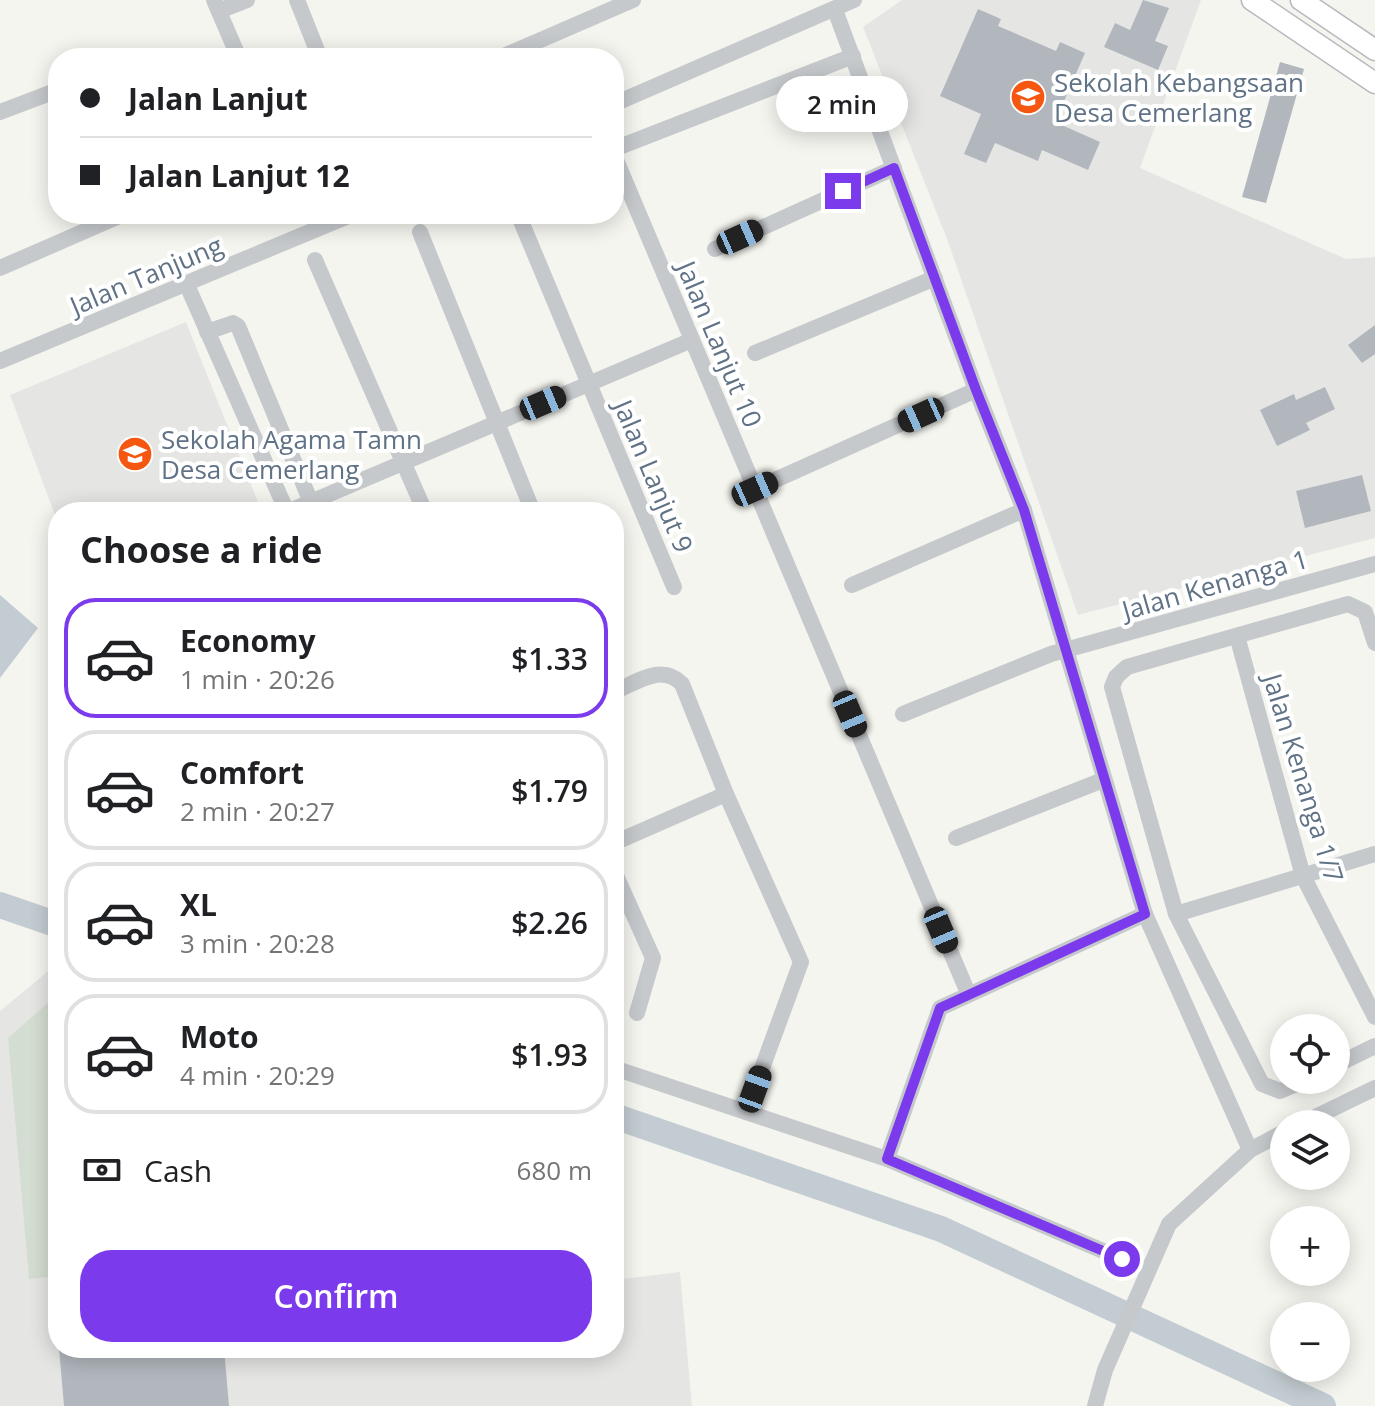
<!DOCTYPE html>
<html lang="en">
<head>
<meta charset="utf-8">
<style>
  body { margin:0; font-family:"Open Sans",sans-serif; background:#f2f2f2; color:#202124; height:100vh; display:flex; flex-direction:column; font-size:30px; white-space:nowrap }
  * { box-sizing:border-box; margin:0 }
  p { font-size:26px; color:#757577 }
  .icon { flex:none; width:44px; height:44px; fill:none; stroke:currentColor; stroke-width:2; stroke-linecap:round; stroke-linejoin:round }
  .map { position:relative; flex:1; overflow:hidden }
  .details { position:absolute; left:48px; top:502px; width:576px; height:856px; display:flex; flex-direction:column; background:#fff; border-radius:32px; box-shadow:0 4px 20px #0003 }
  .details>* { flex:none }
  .top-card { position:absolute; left:48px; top:48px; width:576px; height:176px; border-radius:32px; box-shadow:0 4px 20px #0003; display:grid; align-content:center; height:176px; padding:0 32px; background:#fff }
  .fabs { position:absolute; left:1270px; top:1014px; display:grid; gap:16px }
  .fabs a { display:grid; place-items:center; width:80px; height:80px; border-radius:50%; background:#fff; box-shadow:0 4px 20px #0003; font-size:40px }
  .end { position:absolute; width:36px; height:36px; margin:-18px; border:10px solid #7c3aed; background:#fff; box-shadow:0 0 0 4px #fff }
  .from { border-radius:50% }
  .bubble { position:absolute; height:56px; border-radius:28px; background:#fff; box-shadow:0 4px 20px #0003; font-size:26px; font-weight:600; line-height:56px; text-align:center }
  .car { position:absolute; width:24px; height:48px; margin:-24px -12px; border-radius:10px; box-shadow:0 0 6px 2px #0007; background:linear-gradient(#222 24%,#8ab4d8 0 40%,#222 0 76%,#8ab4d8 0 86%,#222 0) }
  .top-card b { display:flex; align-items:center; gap:28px; height:76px; font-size:30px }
  .top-card b+b { border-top:2px solid #e0e0e0 }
  .top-card i { width:20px; height:20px; background:#202124 }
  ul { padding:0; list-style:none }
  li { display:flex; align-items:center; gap:24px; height:120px; margin:0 16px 12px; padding:0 16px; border:4px solid #e0e0e0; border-radius:32px }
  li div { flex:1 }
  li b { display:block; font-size:30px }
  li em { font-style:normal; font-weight:600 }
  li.current { border-color:#7c3aed }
  li>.icon { width:72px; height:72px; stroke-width:1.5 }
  h2 { padding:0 32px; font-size:36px; line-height:96px }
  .pay { display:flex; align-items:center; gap:20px; height:88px; padding:0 32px; font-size:30px }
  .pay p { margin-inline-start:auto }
  .action { display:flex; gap:16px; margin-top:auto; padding:16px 32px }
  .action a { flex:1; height:92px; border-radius:32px; background:#7c3aed; color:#fff; font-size:32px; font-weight:600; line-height:92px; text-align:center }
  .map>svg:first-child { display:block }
  .built { fill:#e5e6e4 }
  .green { fill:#d4ddd1 }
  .water { fill:#c3ccd2 }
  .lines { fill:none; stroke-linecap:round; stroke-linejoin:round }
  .river { stroke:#c3ccd2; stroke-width:26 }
  .building { fill:#b1b7bd }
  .major-casing { stroke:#b6babe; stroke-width:23 }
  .minor { stroke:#c6c9cc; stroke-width:16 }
  .major { stroke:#fff; stroke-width:20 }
  .route { stroke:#7c3aed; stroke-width:10 }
  .labels { text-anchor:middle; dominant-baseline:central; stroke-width:8; stroke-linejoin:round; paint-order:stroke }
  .poi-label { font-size:26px; fill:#607285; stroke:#fff; text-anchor:start }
  .street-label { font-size:26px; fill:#607285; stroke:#fff }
</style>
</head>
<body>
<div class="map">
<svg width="1375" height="1406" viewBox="0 0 1375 1406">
  <rect width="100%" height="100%" fill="#f5f5f0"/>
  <g class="built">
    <polygon points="902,0 1201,0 1140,168 1346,259 1375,257 1375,538 1078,615 947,239 863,27"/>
    <polygon points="186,322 262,512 58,512 58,523 10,395"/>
    <polygon points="58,963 58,1348 614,1348 614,1280 680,1272 692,1406 0,1406 0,1011"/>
  </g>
  <polygon class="green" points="58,994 58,1276 29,1279 8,1038"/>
  <polygon class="water" points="0,595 38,628 0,678"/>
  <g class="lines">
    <g class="river">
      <polyline points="0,905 58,925"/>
      <polyline points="614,1116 941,1229 1323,1406"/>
    </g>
  </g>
  <g class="building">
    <polygon points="1143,0 1169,8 1155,41 1168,46 1158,70 1104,47 1115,23 1130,30"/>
    <polygon points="978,9 1001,19 998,26 1056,51 1060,42 1085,53 1055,122 1100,142 1088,170 1042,150 1038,161 995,143 986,163 964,154 981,114 940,96"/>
    <polygon points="1280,62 1304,69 1266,203 1242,197"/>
    <polygon points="1375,325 1375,354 1362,363 1348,345"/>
    <polygon points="1325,387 1335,409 1306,423 1310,430 1277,446 1260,410 1294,394 1296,400"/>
    <polygon points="1362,475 1371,511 1305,528 1296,491"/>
    <polygon points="59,1348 224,1348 229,1406 64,1406"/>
  </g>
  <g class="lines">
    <defs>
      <g id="major">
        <polyline points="1252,0 1375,83"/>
        <polyline points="1301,0 1375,50"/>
      </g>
    </defs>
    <use href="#major" class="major-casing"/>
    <g class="minor">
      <polyline points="214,0 239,58"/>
      <polyline points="297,0 320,58"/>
      <polyline points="835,10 976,390 1024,510 1145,914 1250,1150"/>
      <polyline points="219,11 247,0"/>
      <polyline points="499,58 633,0"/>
      <polyline points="614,104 854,0"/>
      <polyline points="0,112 58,90"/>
      <polyline points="614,149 853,56"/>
      <polyline points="614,155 968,993"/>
      <polyline points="518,214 674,587"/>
      <polyline points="420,232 533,512"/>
      <polyline points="715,249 894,168"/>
      <polyline points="315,260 425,512"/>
      <polyline points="0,268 124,214"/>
      <polyline points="187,285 287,512"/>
      <polyline points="207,332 233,323 238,326 315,512"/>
      <polyline points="755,353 935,278"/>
      <polyline points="0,361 353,214"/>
      <polyline points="755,489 976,390"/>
      <polyline points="287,512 692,340"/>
      <polyline points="852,585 1024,510"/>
      <polyline points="1237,636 1303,876 1375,1017"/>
      <path d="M614 692C637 682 662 663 682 684L726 794 801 962 746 1112"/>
      <polyline points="903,714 1051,654 1375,564"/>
      <polyline points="956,838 1103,780"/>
      <polyline points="614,843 726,794"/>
      <polyline points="614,871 653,958 637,1013"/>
      <polyline points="1176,914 1375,854"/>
      <polyline points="1336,1065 1375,1046"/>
      <polyline points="614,1068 887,1159 1148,1270"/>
      <polyline points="1306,1080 1280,1091 1262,1084 1176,914 1112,687 1116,677 1127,667 1348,604 1365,612 1375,643"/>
      <polyline points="1301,1124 1375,1088"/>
      <polyline points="887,1159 940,1008 1145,914"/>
      <polyline points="1095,1406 1105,1370 1169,1224 1250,1150 1284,1132"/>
    </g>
    <use href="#major" class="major"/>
  </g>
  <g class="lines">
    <polyline class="route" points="843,191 894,168 976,390 1024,510 1145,914 940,1008 887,1159 1122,1259"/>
  </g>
  <defs>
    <symbol id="school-disc" viewBox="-11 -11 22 22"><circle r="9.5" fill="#f55710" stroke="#fff"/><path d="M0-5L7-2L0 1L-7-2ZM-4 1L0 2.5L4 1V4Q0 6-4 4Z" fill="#fff"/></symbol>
  </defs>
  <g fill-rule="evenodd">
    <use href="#school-disc" x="1008" y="77" width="40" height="40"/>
    <use href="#school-disc" x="115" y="434" width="40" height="40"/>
  </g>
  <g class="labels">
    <g class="poi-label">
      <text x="1054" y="82">Sekolah Kebangsaan<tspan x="1054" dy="30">Desa Cemerlang</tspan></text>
      <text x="161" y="439">Sekolah Agama Tamn<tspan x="161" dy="30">Desa Cemerlang</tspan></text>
    </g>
    <g class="street-label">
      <text transform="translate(146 275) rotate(-23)">Jalan Tanjung</text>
      <text transform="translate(720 344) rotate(67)">Jalan Lanjut 10</text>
      <text transform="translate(654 476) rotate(67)">Jalan Lanjut 9</text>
      <text transform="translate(1215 584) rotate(-16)">Jalan Kenanga 1</text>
      <text transform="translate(1304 778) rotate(73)">Jalan Kenanga 1/7</text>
    </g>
  </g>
</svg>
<div class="fabs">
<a><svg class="icon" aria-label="locate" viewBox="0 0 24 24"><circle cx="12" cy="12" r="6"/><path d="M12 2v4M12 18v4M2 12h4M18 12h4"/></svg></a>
<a><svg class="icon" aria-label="layers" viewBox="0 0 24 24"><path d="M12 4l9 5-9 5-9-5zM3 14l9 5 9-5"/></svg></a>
<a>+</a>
<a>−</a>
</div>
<i class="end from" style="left:1122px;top:1259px"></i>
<i class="end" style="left:843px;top:191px"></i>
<div class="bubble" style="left:776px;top:76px;width:132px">2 min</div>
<i class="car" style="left:740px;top:237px;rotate:66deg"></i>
<i class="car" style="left:543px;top:403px;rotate:67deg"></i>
<i class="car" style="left:921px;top:415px;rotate:246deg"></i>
<i class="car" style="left:755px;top:489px;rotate:66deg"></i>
<i class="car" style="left:850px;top:714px;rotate:157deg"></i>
<i class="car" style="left:941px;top:930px;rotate:157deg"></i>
<i class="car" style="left:755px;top:1089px;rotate:20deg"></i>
<div class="top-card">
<b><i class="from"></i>Jalan Lanjut</b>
<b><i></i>Jalan Lanjut 12</b>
</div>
<section class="details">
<h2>Choose a ride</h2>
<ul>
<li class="current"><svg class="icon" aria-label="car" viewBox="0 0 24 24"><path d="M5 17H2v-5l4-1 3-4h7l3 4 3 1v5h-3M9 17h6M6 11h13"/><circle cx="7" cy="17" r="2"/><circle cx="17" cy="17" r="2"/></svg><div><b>Economy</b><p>1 min · 20:26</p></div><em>$1.33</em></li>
<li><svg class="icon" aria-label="car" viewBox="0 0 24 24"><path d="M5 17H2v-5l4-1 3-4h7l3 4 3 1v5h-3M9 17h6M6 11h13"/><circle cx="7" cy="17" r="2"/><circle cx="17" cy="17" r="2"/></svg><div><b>Comfort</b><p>2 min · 20:27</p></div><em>$1.79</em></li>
<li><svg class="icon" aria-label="car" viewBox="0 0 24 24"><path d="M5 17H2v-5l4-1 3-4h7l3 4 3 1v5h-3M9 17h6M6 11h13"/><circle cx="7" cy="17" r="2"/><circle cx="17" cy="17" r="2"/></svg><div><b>XL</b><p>3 min · 20:28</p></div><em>$2.26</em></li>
<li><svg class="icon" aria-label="car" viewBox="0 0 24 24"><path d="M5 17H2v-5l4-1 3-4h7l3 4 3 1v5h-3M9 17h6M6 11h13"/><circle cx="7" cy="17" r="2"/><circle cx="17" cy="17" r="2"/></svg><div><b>Moto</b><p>4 min · 20:29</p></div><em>$1.93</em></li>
</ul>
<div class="pay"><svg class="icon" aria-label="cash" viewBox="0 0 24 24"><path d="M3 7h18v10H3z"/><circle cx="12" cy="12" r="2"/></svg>Cash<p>680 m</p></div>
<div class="action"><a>Confirm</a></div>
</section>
</div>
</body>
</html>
